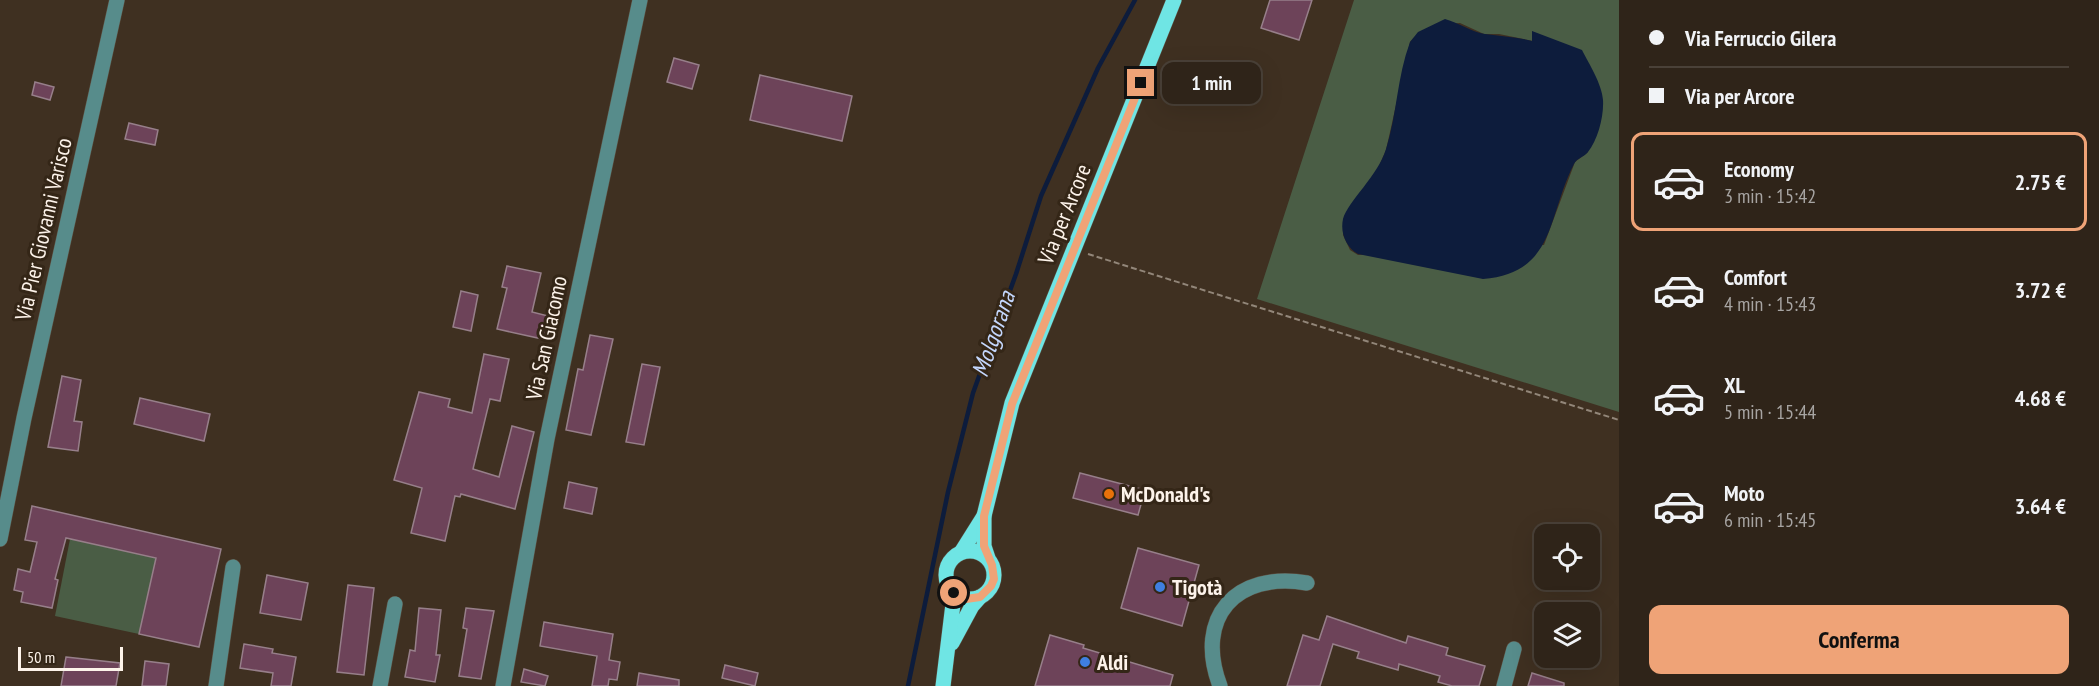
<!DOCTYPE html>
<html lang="it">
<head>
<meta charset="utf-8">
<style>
  body { margin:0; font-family:"PT Sans Narrow",sans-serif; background:#372c22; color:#f1f3f6; height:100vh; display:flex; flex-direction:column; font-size:22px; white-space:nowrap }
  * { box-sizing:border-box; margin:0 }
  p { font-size:20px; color:#a7a4a2 }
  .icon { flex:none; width:33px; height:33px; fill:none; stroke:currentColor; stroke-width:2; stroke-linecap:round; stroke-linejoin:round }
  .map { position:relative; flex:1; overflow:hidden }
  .details { display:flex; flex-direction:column; background:#2f2419; width:480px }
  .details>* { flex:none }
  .hud { display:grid; align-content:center; height:132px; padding:0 30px; background:#2f2419 }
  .controls { position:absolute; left:1534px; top:524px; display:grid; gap:12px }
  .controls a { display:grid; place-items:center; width:66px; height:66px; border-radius:12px; background:#2f2419; box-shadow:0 6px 24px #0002,0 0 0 2px #4a4138; font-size:30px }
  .scale { position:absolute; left:18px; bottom:15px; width:105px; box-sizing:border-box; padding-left:6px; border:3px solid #fdf3ea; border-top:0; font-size:16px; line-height:21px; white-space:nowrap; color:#fdf3ea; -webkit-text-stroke:4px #342617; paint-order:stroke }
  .end { position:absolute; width:27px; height:27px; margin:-14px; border:8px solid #efa377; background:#111; box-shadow:0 0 0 3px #111 }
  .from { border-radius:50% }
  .bubble { position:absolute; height:42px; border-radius:12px; background:#2f2419; box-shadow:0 6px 24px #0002,0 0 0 2px #4a4138; font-size:20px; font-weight:800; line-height:42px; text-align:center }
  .hud b { display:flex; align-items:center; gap:21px; height:57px; font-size:22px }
  .hud b+b { border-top:2px solid #4a4138 }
  .hud i { width:15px; height:15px; background:#f1f3f6 }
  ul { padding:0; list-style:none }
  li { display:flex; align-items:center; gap:18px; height:99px; margin:0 12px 9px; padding:0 18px; border:3px solid transparent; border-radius:12px }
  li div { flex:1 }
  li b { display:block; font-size:22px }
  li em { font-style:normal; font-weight:800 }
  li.on { border-color:#efa377 }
  li>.icon { width:54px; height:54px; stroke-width:1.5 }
  .primary-button { display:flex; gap:12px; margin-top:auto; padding:12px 30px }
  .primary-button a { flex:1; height:69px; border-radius:12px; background:#efa377; color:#111; font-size:24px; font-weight:800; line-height:69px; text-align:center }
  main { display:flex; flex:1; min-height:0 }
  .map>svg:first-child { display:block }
  .green { fill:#4a5d45; fill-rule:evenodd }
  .water { fill:#0d1c3c }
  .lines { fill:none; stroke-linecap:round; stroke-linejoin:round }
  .stream { stroke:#0d1c3c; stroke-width:4.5 }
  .building { fill:#6d4359; stroke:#977f8a; stroke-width:1.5 }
  .minor-casing { stroke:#5d4f41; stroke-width:16 }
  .major-casing { stroke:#5d4f41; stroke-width:16 }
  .path { stroke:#928679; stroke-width:2; stroke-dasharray:6 3; stroke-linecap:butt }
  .minor { stroke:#578c8b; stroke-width:15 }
  .major { stroke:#6fe5e4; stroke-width:15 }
  .route { stroke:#efa377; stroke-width:8 }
  .food-dot { fill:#e8710a; stroke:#342617; stroke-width:2 }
  .shop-dot { fill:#3f7fe0; stroke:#342617; stroke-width:2 }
  .labels { text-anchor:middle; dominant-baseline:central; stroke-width:6; stroke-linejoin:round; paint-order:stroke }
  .street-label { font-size:22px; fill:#fdf3ea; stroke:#342617 }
  .poi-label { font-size:22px; font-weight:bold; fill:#fdf3ea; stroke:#342617; text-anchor:start }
  .water-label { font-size:24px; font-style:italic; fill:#c4d7fd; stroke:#342617 }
</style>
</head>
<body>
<main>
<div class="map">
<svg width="1619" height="686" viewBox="0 0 1619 686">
  <rect width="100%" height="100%" fill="#3f3021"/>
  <g class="green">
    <path d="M1354 0H1619V412L1257 299ZM1460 23 1484 34H1499L1533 41 1532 31 1588 152 1575 162 1544 245 1358 255 1350 250 1343 235 1344 217 1375 175 1386 150 1410 42C1424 25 1438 25 1460 23Z"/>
    <polygon points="70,539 156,558 139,634 55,616"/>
  </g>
  <path class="water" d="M1445 19C1459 23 1472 32 1485 34 1501 36 1516 37 1532 41V31L1582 50C1589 64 1602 84 1603 100 1604 116 1598 140 1588 152 1584 157 1577 158 1574 164 1547 216 1556 273 1483 279L1358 254C1346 247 1340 233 1343 219 1348 201 1378 176 1386 149 1397 114 1397 77 1410 42L1418 32Z"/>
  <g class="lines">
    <polyline class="stream" points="908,686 948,492 973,393 1016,274 1041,196 1098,68 1135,0"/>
  </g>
  <g class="building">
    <polygon points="1270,0 1312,0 1299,40 1261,28"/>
    <polygon points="674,58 699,65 692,89 667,82"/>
    <polygon points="760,75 852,96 842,141 750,120"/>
    <polygon points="35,82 54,87 50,100 32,95"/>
    <polygon points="129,123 158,130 155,145 125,139"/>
    <polygon points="507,266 541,273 532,312 552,317 547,340 497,329 507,288 502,287"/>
    <polygon points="461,291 478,295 471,331 453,327"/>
    <polygon points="590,335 613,339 591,435 566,430 578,369 583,370"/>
    <polygon points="484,354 509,359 500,401 490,399 473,469 499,477 512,426 534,432 515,509 461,494 460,497 455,496 445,541 411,533 422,488 394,480 419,392 450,399 448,407 472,413"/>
    <polygon points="642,364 660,367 644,445 626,442"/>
    <polygon points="62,376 81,380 74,421 82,422 78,451 48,447"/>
    <polygon points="140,398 210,414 204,441 134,424"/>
    <polygon points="1080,473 1145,490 1138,515 1073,498"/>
    <polygon points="569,482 597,488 592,514 564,508"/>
    <polygon points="32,506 221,549 199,647 139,634 156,558 66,538 55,579 58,580 52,608 21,602 23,592 14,590 18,569 30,572 37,542 25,540"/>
    <polygon points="1138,548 1199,565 1182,626 1121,608"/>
    <polygon points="267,575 308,583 301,620 260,613"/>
    <polygon points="348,585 374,588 364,675 337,672"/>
    <polygon points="419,608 441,610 436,655 440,655 435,682 405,677 410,650 415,651"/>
    <polygon points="466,608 494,611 481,679 459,676 467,629 463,628"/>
    <polygon points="1327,616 1406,643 1408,636 1448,648 1446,655 1485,666 1479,686 1452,686 1438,682 1440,676 1399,664 1398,670 1357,658 1359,652 1333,644 1320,686 1287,686 1303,635 1319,640"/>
    <polygon points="544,622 613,634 609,660 620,662 617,680 609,679 608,686 592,686 597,656 540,646"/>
    <polygon points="1050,635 1084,645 1083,648 1173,675 1170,686 1035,686"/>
    <polygon points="244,644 273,649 272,653 296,657 291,686 271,686 273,673 240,668"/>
    <polygon points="66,657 120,663 116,686 61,686"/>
    <polygon points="145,661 169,664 166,686 142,686"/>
    <polygon points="725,665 758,673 755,686 722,678"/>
    <polygon points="524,669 548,676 545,686 521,682"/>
    <polygon points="639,673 679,680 679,686 637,686"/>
    <polygon points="1532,673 1564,683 1564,686 1528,686"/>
  </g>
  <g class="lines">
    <defs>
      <g id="minor">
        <polyline points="0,539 24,418 117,0"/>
        <polyline points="216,686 233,567"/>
        <polyline points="380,686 395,604"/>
        <polyline points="503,686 547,439 640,0"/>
        <path d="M1220 686C1194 617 1236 571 1307 583"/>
        <polyline points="1504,686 1514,649"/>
      </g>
      <g id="major">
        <circle cx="970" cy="575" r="24"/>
        <polyline points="962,551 984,516"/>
        <polyline points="988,558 984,546 984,516 1012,403 1174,0"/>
        <polyline points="952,643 972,606 980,597"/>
        <polyline points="943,686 953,604 950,589"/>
      </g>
    </defs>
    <use href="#minor" class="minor-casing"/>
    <use href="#major" class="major-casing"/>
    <polyline class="path" points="1088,254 1619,420"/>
    <use href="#minor" class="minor"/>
    <use href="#major" class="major"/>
  </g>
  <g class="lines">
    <polyline class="route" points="954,593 966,599 980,597 991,586 994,579 992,565 984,546 984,516 1012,404 1141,83"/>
  </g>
  <circle class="food-dot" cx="1109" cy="494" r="6"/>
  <g class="shop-dot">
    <circle cx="1160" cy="587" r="6"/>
    <circle cx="1085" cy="662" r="6"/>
  </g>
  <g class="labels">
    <g class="street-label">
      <text transform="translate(1064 214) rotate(-68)">Via per Arcore</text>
      <text transform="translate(43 229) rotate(-77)">Via Pier Giovanni Varisco</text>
      <text transform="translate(546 338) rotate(-78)">Via San Giacomo</text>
    </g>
    <g class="poi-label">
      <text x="1121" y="494">McDonald's</text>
      <text x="1172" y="587">Tigotà</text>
      <text x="1097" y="662">Aldi</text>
    </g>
    <g class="water-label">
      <text transform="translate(993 334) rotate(-71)">Molgorana</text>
    </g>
  </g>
</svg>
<div class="controls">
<a><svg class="icon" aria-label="locate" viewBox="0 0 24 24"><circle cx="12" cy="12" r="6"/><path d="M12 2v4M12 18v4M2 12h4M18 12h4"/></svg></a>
<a><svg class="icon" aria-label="layers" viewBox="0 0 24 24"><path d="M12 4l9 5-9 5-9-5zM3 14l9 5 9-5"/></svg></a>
</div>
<div class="scale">50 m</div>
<i class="end from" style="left:954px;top:593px"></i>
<i class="end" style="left:1141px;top:83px"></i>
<div class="bubble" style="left:1162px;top:62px;width:99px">1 min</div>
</div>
<section class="details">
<div class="hud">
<b><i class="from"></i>Via Ferruccio Gilera</b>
<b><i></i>Via per Arcore</b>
</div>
<ul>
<li class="on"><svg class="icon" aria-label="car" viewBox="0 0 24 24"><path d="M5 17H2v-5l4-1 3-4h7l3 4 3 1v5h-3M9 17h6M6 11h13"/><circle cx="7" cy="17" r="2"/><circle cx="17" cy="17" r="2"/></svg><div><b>Economy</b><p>3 min · 15:42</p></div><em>2.75 €</em></li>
<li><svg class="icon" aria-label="car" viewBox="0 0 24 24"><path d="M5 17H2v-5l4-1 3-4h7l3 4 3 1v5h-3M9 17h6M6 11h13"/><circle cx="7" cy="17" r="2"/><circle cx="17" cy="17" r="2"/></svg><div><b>Comfort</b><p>4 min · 15:43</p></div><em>3.72 €</em></li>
<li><svg class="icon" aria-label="car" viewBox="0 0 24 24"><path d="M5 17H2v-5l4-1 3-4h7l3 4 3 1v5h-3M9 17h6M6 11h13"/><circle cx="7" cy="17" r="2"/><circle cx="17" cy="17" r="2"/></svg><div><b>XL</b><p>5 min · 15:44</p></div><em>4.68 €</em></li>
<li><svg class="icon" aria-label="car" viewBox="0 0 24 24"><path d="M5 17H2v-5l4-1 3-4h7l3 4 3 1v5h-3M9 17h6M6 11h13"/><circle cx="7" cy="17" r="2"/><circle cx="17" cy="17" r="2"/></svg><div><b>Moto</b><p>6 min · 15:45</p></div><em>3.64 €</em></li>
</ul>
<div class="primary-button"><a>Conferma</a></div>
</section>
</main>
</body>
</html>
